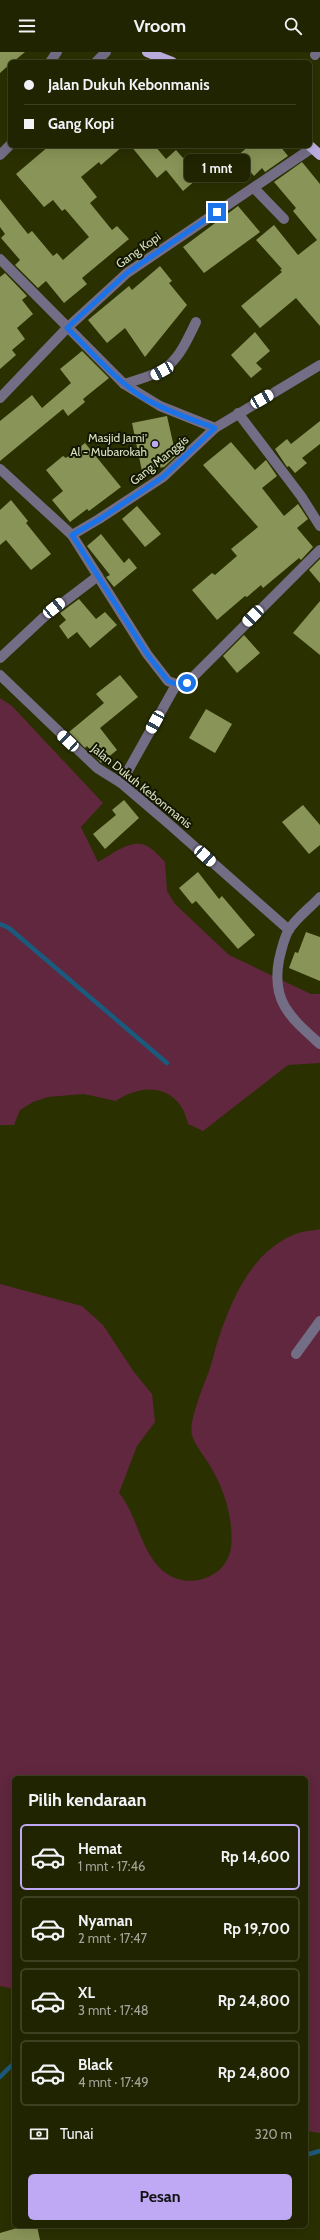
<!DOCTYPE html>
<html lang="id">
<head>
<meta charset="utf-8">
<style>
  body { margin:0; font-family:Cabin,sans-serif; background:#2d300f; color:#f1f3f6; height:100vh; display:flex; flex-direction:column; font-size:15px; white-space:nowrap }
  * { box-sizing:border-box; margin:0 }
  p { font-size:13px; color:#a2a499 }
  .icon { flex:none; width:22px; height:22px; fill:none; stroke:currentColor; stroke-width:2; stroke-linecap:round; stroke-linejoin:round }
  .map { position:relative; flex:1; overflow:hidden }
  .details { position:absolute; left:12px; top:1724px; width:296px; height:452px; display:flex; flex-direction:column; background:#202400; border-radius:6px; box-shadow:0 4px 16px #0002,0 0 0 1px #3d4122 }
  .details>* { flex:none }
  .banner { position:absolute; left:8px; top:8px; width:304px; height:88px; border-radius:6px; box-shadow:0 4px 16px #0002,0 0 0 1px #3d4122; display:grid; align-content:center; height:88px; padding:0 16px; background:#202400 }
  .end { position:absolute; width:18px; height:18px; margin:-9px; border:5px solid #1a73e8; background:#fff; box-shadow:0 0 0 2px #fff }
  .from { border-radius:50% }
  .bubble { position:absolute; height:28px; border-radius:6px; background:#202400; box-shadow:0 4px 16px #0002,0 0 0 1px #3d4122; font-size:13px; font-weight:700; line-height:28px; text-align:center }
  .car { position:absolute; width:12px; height:24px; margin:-12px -6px; border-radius:5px; box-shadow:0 0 3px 1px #0007; background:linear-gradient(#fff 24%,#345 0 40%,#fff 0 76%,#345 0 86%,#fff 0) }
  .banner b { display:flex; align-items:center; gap:14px; height:38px; font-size:15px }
  .banner b+b { border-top:1px solid #3d4122 }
  .banner i { width:10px; height:10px; background:#f1f3f6 }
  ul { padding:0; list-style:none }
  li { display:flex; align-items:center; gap:12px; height:66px; margin:0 8px 6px; padding:0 8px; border:2px solid #3d4122; border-radius:6px }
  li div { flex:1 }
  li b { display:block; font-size:15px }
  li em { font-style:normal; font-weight:700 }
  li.selected { border-color:#bfa9f4 }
  li>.icon { width:36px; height:36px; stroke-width:1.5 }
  h2 { padding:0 16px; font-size:18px; line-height:48px }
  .pay { display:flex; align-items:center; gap:10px; height:44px; padding:0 16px; font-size:15px }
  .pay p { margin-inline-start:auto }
  .button { display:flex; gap:8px; margin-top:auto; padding:8px 16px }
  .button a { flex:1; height:46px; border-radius:6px; background:#bfa9f4; color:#111; font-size:16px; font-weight:700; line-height:46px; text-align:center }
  header { display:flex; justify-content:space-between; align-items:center; height:52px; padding:0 16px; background:#202400; font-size:18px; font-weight:700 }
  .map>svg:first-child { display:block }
  .green { fill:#60273e }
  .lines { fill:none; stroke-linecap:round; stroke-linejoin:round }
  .stream { stroke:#1c5a7d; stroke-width:4.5 }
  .building { fill:#899558 }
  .minor { stroke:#746d86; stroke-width:10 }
  .major { stroke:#bcaee0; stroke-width:10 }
  .route { stroke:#1a73e8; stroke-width:5 }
  .poi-dot { fill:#bfa9f4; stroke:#131701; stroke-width:1.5 }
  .labels { text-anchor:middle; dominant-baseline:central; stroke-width:4; stroke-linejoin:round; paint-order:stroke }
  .street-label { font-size:12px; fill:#d8e0c0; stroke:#131701 }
  .poi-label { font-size:12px; fill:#d8e0c0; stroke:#131701; text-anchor:end }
</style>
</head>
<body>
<header><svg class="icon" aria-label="menu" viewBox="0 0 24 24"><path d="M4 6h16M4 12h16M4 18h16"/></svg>Vroom<svg class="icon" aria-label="search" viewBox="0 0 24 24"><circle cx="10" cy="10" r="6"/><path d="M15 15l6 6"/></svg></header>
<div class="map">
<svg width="320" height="2188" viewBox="0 0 320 2188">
  <rect width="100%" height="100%" fill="#2a3000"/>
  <g class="green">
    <path d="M0 646 12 654 103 751 81 775 98 810C111 803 133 784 149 795 155 799 160 805 165 810L167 839 175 852 229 903 311 942H320V1011L288 1013 203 1079 188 1072C180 1034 145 1029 116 1049L84 1042 48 1045 33 1050 20 1058 14 1073H0Z"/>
    <path d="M320 1177V2081L306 2079V1726H14V1937L0 1934V1232L82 1254 103 1273 134 1320 152 1342 155 1370 137 1394 119 1441C138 1464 140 1499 163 1519 187 1539 226 1527 231 1496 234 1467 224 1436 209 1412 204 1404 195 1393 192 1383 188 1370 204 1333 209 1319 213 1308 215 1296 219 1285 233 1244 252 1201 293 1183 301 1179 312 1179 320 1177Z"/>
  </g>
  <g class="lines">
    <g class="stream">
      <polyline points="0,872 9,876 167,1011"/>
      <polyline points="0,2025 14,2011"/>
      <polyline points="306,2103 320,2099"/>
    </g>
  </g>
  <g class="building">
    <polygon points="0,0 25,0 13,10 10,10 10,12 0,21"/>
    <polygon points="49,94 123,94 101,113 99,110 81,125 97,145 90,151 112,178 117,174 129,187 82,226 87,232 64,251 46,229 38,236 15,213 20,208 1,186 5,182 0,175 0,147 28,182 32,179 53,204 57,201 63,208 89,185 65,157 62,159 53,148 44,155 16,122"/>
    <polygon points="131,94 155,94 166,107 176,98 183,106 187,103 203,122 183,139 166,118 157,126"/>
    <polygon points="249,94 280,94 288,104 265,120 262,116 254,124 237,104"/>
    <polygon points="302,110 320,132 320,274 296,246 260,276 241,254 282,220 280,218 282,217 256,188 274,173 298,203 317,188 293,159 296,156 274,130"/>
    <polygon points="238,154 260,180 204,221 183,195"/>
    <polygon points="160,214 172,229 169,231 187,253 145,305 125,276 107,291 88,268 129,234 132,238"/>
    <polygon points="5,221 27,244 22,248 33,262 17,276 25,287 12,298 16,303 0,317 0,225"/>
    <polygon points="255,280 270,299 256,311 262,317 251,326 231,303"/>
    <polygon points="82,299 109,326 83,347 85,350 68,364 63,357 0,409 0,369 32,343 42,356 71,331 60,317"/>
    <polygon points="167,364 176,404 164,415 142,419 132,371"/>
    <polygon points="320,369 320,392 302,406 307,411 295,421 289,414 287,415 275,397 287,387 291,392"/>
    <polygon points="231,390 255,418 266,408 277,424 262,436 284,464 298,452 308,467 297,476 313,495 301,508 299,506 263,536 261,533 247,545 245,544 217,568 192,538 212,521 215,523 237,504 231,497 258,475 203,413"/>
    <polygon points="85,391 121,435 89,459 87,457 70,470 52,448 63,439 46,418 63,404 66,406"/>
    <polygon points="11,448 28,469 26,471 51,502 31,518 6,488 0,493 0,458"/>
    <polygon points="137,454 161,482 145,495 122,467"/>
    <polygon points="101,482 124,511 129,506 137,516 114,535 106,525 110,523 87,494"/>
    <polygon points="320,507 320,531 309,518"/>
    <polygon points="79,547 96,567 105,560 117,573 90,596 77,580 68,587 59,574 66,568 60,561"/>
    <polygon points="320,549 320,603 293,581"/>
    <polygon points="244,583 260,601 237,621 223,604"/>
    <polygon points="120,623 138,645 100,676 117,698 101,711 87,694 85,696 69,680 104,651 96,642"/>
    <polygon points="206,657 232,672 215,701 189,686"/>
    <polygon points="124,748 139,766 105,797 93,782 116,763 112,758"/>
    <polygon points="303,753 320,773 320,793 309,802 282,770"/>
    <polygon points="198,820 219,847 222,844 255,883 238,897 196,849 192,852 179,836"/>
    <polygon points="306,880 320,885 320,929 289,916 295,900 298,901"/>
    <polygon points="24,2174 37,2174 40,2188 0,2188 0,2181"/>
  </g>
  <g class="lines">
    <g class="minor">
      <polyline points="315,3 317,0"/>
      <polyline points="50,10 57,0"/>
      <polyline points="96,10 106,0"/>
      <polyline points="0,103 10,93"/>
      <polyline points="254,136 284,167"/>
      <polyline points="0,207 124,332 160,354 215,376"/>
      <path d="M124 332C171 318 175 314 196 270"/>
      <polyline points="0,346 67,276 127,221 312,96"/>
      <polyline points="238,361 301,444 320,474"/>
      <polyline points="0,417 72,483 147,602 168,629 181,634 187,631 320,498"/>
      <polyline points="72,483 99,467 163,425 215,376 320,313"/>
      <polyline points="0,606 44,565 98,524"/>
      <polyline points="0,623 97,716 121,731 169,772 289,878"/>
      <polyline points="121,731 176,633"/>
      <path d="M320 845C310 856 295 867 288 879 284 887 281 899 279 908 271 950 291 966 320 992"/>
      <polyline points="296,1302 320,1269"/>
    </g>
    <g class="major">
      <polyline points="147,0 172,10"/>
      <polyline points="310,94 320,103"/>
    </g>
  </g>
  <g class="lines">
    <path class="route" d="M187 631 181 634 168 629 147 602 72 483 100 467 163 425 215 376C191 367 166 359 144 346 115 328 91 299 67 276L127 221 217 160"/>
  </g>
  <circle class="poi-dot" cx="155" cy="392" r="4"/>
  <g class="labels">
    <g class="street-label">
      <text transform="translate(138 198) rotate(-36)">Gang Kopi</text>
      <text transform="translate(159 408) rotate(-39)">Gang Manggis</text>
      <text transform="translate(142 734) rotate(39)">Jalan Dukuh Kebonmanis</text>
    </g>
    <g class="poi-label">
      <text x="147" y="385">Masjid Jami'<tspan x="147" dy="14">Al - Mubarokah</tspan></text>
    </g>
  </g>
</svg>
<i class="end from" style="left:187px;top:631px"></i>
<i class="end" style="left:217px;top:160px"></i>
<div class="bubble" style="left:184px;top:102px;width:66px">1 mnt</div>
<i class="car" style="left:162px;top:319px;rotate:241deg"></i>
<i class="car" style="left:262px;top:347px;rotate:60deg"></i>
<i class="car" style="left:54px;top:556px;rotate:51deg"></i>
<i class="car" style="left:253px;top:564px;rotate:225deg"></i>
<i class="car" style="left:155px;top:670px;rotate:209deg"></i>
<i class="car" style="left:68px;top:689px;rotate:313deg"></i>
<i class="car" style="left:205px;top:804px;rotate:132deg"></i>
<div class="banner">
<b><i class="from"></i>Jalan Dukuh Kebonmanis</b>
<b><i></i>Gang Kopi</b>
</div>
<section class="details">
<h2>Pilih kendaraan</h2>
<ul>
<li class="selected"><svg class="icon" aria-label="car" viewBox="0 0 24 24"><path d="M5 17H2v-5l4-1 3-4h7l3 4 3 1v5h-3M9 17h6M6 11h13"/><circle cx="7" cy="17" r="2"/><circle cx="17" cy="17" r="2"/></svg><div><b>Hemat</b><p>1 mnt · 17:46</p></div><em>Rp 14,600</em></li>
<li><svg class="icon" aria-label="car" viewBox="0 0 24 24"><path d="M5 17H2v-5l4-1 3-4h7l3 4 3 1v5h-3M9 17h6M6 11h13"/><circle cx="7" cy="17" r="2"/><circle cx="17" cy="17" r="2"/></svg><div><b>Nyaman</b><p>2 mnt · 17:47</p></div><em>Rp 19,700</em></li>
<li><svg class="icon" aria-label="car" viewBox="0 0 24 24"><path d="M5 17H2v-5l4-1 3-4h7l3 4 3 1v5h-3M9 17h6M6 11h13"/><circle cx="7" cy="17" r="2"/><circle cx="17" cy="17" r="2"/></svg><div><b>XL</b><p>3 mnt · 17:48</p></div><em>Rp 24,800</em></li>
<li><svg class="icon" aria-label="car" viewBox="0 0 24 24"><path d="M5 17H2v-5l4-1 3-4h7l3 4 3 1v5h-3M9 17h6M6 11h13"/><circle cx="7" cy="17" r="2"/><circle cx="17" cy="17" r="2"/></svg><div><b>Black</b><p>4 mnt · 17:49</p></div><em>Rp 24,800</em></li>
</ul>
<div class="pay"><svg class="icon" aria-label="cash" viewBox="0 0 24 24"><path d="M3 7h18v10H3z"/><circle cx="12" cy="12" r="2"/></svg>Tunai<p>320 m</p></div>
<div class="button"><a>Pesan</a></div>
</section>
</div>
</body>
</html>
